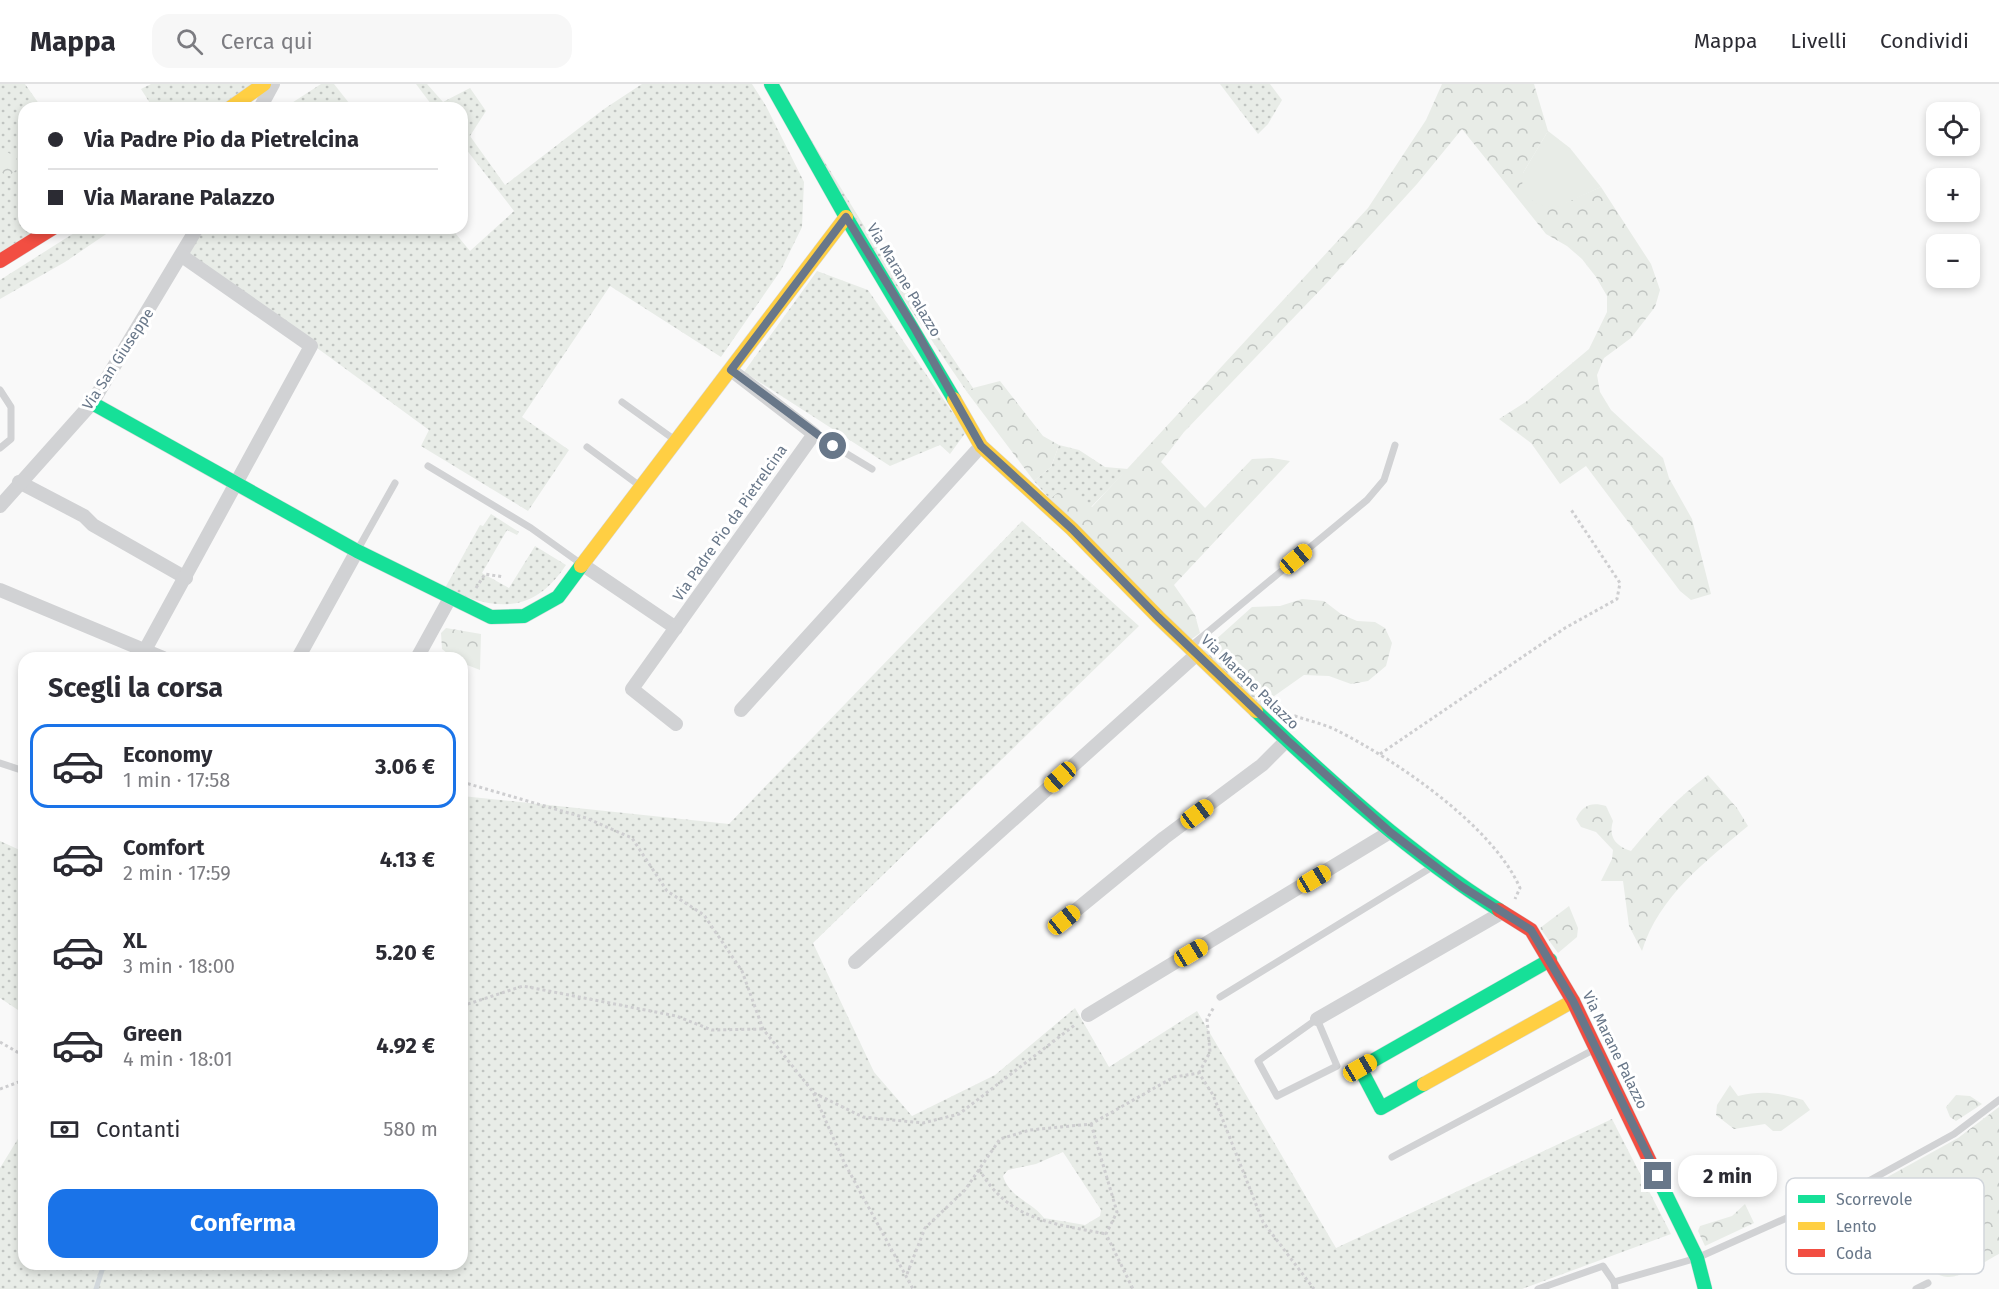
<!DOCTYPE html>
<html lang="it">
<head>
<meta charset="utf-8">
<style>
  body { margin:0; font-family:"Fira Sans",sans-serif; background:#f7f7f7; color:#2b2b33; height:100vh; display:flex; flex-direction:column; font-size:22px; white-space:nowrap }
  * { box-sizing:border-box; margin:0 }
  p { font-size:20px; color:#7c7c81 }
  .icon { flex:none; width:33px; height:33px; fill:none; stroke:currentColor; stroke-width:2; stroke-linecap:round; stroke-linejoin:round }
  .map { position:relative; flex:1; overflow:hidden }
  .side { position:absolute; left:18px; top:568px; width:450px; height:618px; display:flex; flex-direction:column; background:#fff; border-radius:18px; box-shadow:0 3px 9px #0003 }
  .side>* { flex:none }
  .banner { position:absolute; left:18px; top:18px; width:450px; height:132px; border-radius:18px; box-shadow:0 3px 9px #0003; display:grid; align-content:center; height:132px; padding:0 30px; background:#fff }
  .fabs { position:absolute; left:1926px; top:18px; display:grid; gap:12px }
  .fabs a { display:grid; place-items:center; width:54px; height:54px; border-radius:12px; background:#fff; box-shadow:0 3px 9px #0003; font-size:30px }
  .end { position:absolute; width:27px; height:27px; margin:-14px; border:8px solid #687789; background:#fff; box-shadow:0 0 0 3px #fff }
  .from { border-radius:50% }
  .bubble { position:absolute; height:42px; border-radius:18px; background:#fff; box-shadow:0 3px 9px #0003; font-size:20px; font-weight:700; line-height:42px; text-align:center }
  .car { position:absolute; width:18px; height:36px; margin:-18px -9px; border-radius:8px; box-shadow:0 0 4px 2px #0007; background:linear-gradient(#f5c518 24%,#345 0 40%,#f5c518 0 76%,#345 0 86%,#f5c518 0) }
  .banner b { display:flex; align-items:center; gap:21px; height:57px; font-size:22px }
  .banner b+b { border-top:2px solid #e1e1e2 }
  .banner i { width:15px; height:15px; background:#2b2b33 }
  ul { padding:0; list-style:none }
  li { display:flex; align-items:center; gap:18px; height:84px; margin:0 12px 9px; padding:0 18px; border:3px solid transparent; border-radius:18px }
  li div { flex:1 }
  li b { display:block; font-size:22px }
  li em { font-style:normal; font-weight:700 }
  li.selected { border-color:#1a73e8 }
  li>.icon { width:54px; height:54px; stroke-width:1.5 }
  h2 { padding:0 30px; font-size:27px; line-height:72px }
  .pay { display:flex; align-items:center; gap:15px; height:66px; padding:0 30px; font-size:22px }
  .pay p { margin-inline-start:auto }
  .button { display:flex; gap:12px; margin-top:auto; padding:12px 30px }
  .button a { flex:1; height:69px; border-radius:18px; background:#1a73e8; color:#fff; font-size:24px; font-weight:700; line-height:69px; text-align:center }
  header { display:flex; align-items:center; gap:36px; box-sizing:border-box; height:84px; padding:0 30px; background:#fff; border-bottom:2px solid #e1e1e2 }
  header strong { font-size:28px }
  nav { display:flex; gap:33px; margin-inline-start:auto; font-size:21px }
  .search { width:420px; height:54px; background:#f7f7f7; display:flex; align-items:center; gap:15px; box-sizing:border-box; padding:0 21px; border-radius:18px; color:#7c7c81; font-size:22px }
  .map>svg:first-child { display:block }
  .grass { fill:url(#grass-dots); fill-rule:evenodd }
  .forest { fill:url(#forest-crowns) }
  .garden { fill:#e8ece7 }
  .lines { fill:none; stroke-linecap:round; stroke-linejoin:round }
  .stream { stroke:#d2d8dc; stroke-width:5 }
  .fast-casing { stroke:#d6d7d8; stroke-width:15 }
  .slow-casing { stroke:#d6d7d8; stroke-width:15 }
  .jam-casing { stroke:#d6d7d8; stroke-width:15 }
  .path { stroke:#ceced0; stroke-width:3; stroke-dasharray:3 3; stroke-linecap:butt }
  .lane { stroke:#d1d2d4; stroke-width:7 }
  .street { stroke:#d1d2d4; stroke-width:14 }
  .fast { stroke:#16e098; stroke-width:14 }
  .slow { stroke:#ffcf43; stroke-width:14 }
  .jam { stroke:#f24e42; stroke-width:14 }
  .route { stroke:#687789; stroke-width:8 }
  .labels { text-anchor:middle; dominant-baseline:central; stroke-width:6; stroke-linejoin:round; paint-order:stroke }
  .street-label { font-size:15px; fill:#687789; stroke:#fff }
  .key { fill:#fff; stroke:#d2d6dc; stroke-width:1.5 }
  .key-label { font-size:16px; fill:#687789 }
</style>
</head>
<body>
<header>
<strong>Mappa</strong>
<div class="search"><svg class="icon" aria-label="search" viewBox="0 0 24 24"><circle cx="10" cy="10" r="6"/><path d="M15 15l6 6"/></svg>Cerca qui</div>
<nav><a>Mappa</a><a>Livelli</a><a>Condividi</a></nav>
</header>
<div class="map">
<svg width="1999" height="1205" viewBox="0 0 1999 1205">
  <defs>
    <pattern id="grass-dots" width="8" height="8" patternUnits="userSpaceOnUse" patternTransform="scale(1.5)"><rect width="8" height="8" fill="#e8ece7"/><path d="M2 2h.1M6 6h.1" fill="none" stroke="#c0c4c1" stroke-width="1.8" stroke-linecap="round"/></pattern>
    <pattern id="forest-crowns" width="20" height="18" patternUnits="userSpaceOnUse" patternTransform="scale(1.5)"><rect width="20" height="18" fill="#e8ece7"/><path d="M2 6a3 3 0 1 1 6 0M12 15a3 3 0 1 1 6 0" fill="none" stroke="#c0c4c1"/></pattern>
  </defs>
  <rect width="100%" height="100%" fill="#f9f9f9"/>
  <g class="grass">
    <polygon points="0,0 25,0 42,24 24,24 24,144 41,144 0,170"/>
    <polygon points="151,0 253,0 217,24 153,24 141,5"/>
    <polygon points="321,0 334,0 353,24 284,24"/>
    <polygon points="416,0 427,0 443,18 470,4 486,27 470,52 505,101 604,25 642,0 752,0 766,22 804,98 802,143 781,186 721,273 610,202 522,333 569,366 528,427 421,362 429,346 189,170 203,144 451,144 470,167 514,127 462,60 462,24 434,24"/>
    <polygon points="777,0 866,145 973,304 967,308 892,198"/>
    <polygon points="1220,0 1270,0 1282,16 1268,40 1258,50"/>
    <polygon points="82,144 115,144 65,178 0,215 0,196"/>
    <polygon points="817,187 868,206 966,348 950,370 940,361 890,382 744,288"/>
    <polygon points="1059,361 1079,366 1105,383 1128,385 1091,423 1050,415 1034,397 1051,383"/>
    <path d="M491 430 519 448 517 451 507 446 482 489 509 504 535 462 566 481C533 531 494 527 445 504L480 441 483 442Z"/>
    <path d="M1022 437 1139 542 813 859 874 988 912 1032 995 991 1075 924 1109 983 1197 927 1336 1164 1612 1035 1671 1150 1522 1205H0V1084L24 1045V1180H462V712L729 740ZM1063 1068 1101 1126 1100 1132 1085 1141 1044 1134C1032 1118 1009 1113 1003 1092L1008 1086 1036 1080Z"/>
    <polygon points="0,757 24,768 24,930 0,914"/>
  </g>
  <g class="forest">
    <polygon points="1442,0 1534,0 1548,47 1523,89 1555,123 1601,103 1651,180 1660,206 1655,223 1631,254 1604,274 1597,291 1600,308 1611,326 1663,374 1669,394 1692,435 1711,510 1691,516 1680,507 1586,382 1560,400 1531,359 1499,335 1527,317 1589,265 1607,228 1607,212 1596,193 1582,175 1567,162 1546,150 1462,45 1417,100 1325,201 1184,348 1161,378 1205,424 1252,375 1272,374 1290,377 1174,501 1195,531 1200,549 1189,557 1050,415 1061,406 1069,405 1092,423 1368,124 1426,36"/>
    <polygon points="5,67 16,73 16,86 9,92 0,88 0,69"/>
    <polygon points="1000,297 1043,352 1059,361 1051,383 1034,397 967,308 973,304"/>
    <polygon points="1302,515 1324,517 1341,530 1357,537 1375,538 1385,544 1392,559 1386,582 1368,597 1351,600 1329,592 1304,591 1260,622 1203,567 1252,523 1280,522"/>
    <polygon points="446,544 481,550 480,586 462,579 462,574 453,574 442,565 441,549"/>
    <path d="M1708 691 1737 724 1748 742C1706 777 1659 812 1642 867L1629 842 1623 797H1601L1612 775 1613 766 1596 748 1581 743 1576 735C1583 721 1591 718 1606 722L1613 737C1608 753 1616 762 1631 767 1655 738 1677 714 1708 691Z"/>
    <polygon points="1569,822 1578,844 1577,853 1558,869 1540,844"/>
    <path d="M1730 1001 1738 1012C1764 1006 1778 1009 1803 1016L1810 1026 1781 1047H1773L1765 1040 1734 1045 1716 1031 1717 1021Z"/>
    <polygon points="1956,1011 1970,1012 1982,1020 1956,1037 1950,1033 1946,1023"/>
    <path d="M1999 1023V1170C1985 1177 1964 1193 1948 1193 1919 1193 1890 1119 1882 1096L1958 1054Z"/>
    <polygon points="1745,1120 1754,1139 1705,1162 1698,1147 1700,1142 1732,1132"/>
  </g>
  <polygon class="garden" points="1548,47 1570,64 1601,103 1555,124 1534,119 1522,104 1523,89"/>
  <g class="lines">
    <polyline class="stream" points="96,1205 104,1180"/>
    <defs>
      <g id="fast">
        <polyline points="771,0 846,133 954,315"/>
        <polyline points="92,319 357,467 491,533 524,532 558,513 581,482"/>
        <path d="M1256 627C1332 699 1410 770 1499 826"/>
        <polyline points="1424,1000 1381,1024 1360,984 1550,876"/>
        <polyline points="1653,1084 1697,1174 1705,1205"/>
      </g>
      <g id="slow">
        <polyline points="230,24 264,0"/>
        <polyline points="954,315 981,362 1072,445 1158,533 1256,627"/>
        <polyline points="581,482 846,133"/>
        <polyline points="1424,1000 1573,917"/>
      </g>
      <g id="jam">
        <polyline points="0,177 53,144"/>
        <polyline points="1499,826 1531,846 1573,917 1653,1084"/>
      </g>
    </defs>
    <use href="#fast" class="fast-casing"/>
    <use href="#slow" class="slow-casing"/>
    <use href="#jam" class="jam-casing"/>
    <g class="path">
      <polyline points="476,504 485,490 504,493"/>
      <path d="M1289 634 1295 632C1309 637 1325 640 1338 647 1397 677 1493 742 1520 804L1515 815"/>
      <polyline points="1380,670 1565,544 1617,515 1620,499 1570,424"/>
      <polyline points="462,698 586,734 632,754 667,807 704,831 742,887 763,945 813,1008 844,1078 913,1205"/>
      <polyline points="462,922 523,902 676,932 712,946 763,945"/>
      <polyline points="0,958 24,972"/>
      <polyline points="1199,989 1210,968 1207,935 1214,923"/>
      <polyline points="0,1005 24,996"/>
      <polyline points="814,1009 863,1033 923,1039 959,1030 1076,940"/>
      <polyline points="1091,1040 1117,1128 1106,1150 1133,1205"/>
      <path d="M979 1085C1009 1137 1052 1139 1106 1150"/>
      <polyline points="907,1190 925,1144 965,1106 1000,1055 1030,1046 1091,1040 1174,993 1199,989 1213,1011 1263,1138 1314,1205"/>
    </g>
    <g class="lane">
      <polyline points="0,306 11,323 11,355 0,364"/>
      <polyline points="622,318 675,356"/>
      <polyline points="814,350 872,385"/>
      <polyline points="587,363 640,402"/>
      <polyline points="428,382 531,444 580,479"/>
      <polyline points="358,465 395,399"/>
      <polyline points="1191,562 1367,416 1384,396 1395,361"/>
      <polyline points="0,679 24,687"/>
      <polyline points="1220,913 1432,783"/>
      <polygon points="1317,935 1337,982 1277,1012 1258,977"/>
      <polyline points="1392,1073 1595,965"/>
      <polyline points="1538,1205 1603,1182 1614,1198"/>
      <polyline points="1615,1205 1614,1198 1697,1174 1865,1099 1954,1050 1999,1016"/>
      <polyline points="1916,1205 1928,1199"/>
    </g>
    <g class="street">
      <polyline points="260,24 273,0"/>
      <polyline points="19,398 84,432 93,441 186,494"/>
      <polyline points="0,422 92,319 197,144"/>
      <polyline points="583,481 676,544"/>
      <polyline points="0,506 163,574"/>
      <polyline points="145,566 311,262 182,172"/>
      <polyline points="298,574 357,467"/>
      <polyline points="417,574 450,514"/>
      <polyline points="741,626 981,362"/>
      <polyline points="676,640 632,605 814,350 731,286"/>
      <polyline points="1064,836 1164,754 1262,681 1287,656"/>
      <polyline points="855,878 1197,570"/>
      <polyline points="1088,931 1390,748"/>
      <polyline points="1317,935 1503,828"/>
    </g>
    <use href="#fast" class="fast"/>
    <use href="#slow" class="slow"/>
    <use href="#jam" class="jam"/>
  </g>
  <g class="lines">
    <polyline class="route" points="833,362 731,286 846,133 915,245 981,362 1072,445 1158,533 1287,656 1390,748 1461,802 1531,846 1573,917 1658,1092"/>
  </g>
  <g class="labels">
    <g class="street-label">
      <text transform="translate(904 196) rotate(59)">Via Marane Palazzo</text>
      <text transform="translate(118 275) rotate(-57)">Via San Giuseppe</text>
      <text transform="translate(730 439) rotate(-55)">Via Padre Pio da Pietrelcina</text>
      <text transform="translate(1250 598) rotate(44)">Via Marane Palazzo</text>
      <text transform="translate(1615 966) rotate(64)">Via Marane Palazzo</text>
    </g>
  </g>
  <rect x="1786" y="1094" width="198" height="96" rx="9" class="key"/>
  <rect x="1798" y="1111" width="27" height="8" fill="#16e098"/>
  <rect x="1798" y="1138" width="27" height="8" fill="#ffcf43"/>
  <rect x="1798" y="1165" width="27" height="8" fill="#f24e42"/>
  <g class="key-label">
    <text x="1836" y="1121">Scorrevole</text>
    <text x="1836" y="1148">Lento</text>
    <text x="1836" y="1175">Coda</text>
  </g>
</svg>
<div class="fabs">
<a><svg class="icon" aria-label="locate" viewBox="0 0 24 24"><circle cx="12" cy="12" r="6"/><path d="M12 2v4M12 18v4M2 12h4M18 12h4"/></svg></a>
<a>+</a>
<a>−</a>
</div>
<i class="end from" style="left:833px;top:362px"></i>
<i class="end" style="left:1658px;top:1092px"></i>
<div class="bubble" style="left:1678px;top:1071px;width:99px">2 min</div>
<i class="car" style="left:1296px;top:475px;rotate:50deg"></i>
<i class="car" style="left:1060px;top:693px;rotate:228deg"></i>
<i class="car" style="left:1197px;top:730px;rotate:53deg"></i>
<i class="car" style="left:1314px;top:795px;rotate:59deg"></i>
<i class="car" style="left:1064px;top:836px;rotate:51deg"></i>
<i class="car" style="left:1191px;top:869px;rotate:59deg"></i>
<i class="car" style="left:1360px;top:984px;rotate:60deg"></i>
<div class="banner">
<b><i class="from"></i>Via Padre Pio da Pietrelcina</b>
<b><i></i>Via Marane Palazzo</b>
</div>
<section class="side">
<h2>Scegli la corsa</h2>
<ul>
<li class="selected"><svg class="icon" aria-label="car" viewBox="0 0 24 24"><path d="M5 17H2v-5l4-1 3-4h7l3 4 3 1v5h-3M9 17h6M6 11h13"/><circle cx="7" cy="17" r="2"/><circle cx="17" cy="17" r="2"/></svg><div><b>Economy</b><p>1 min · 17:58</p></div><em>3.06 €</em></li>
<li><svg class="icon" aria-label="car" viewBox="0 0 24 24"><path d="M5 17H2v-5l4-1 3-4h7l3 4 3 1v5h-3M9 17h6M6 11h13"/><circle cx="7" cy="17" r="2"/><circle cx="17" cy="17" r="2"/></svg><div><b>Comfort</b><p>2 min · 17:59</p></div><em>4.13 €</em></li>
<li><svg class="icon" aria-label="car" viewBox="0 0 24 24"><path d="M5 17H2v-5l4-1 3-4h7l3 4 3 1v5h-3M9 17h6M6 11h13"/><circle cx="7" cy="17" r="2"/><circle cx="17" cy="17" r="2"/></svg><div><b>XL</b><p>3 min · 18:00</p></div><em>5.20 €</em></li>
<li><svg class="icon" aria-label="car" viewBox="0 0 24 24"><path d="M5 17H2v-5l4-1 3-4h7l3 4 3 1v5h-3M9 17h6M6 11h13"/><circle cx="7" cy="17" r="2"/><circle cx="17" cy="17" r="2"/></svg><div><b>Green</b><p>4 min · 18:01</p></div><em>4.92 €</em></li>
</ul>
<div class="pay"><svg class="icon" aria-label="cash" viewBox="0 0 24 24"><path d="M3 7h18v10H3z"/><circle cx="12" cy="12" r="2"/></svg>Contanti<p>580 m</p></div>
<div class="button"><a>Conferma</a></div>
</section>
</div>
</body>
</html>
